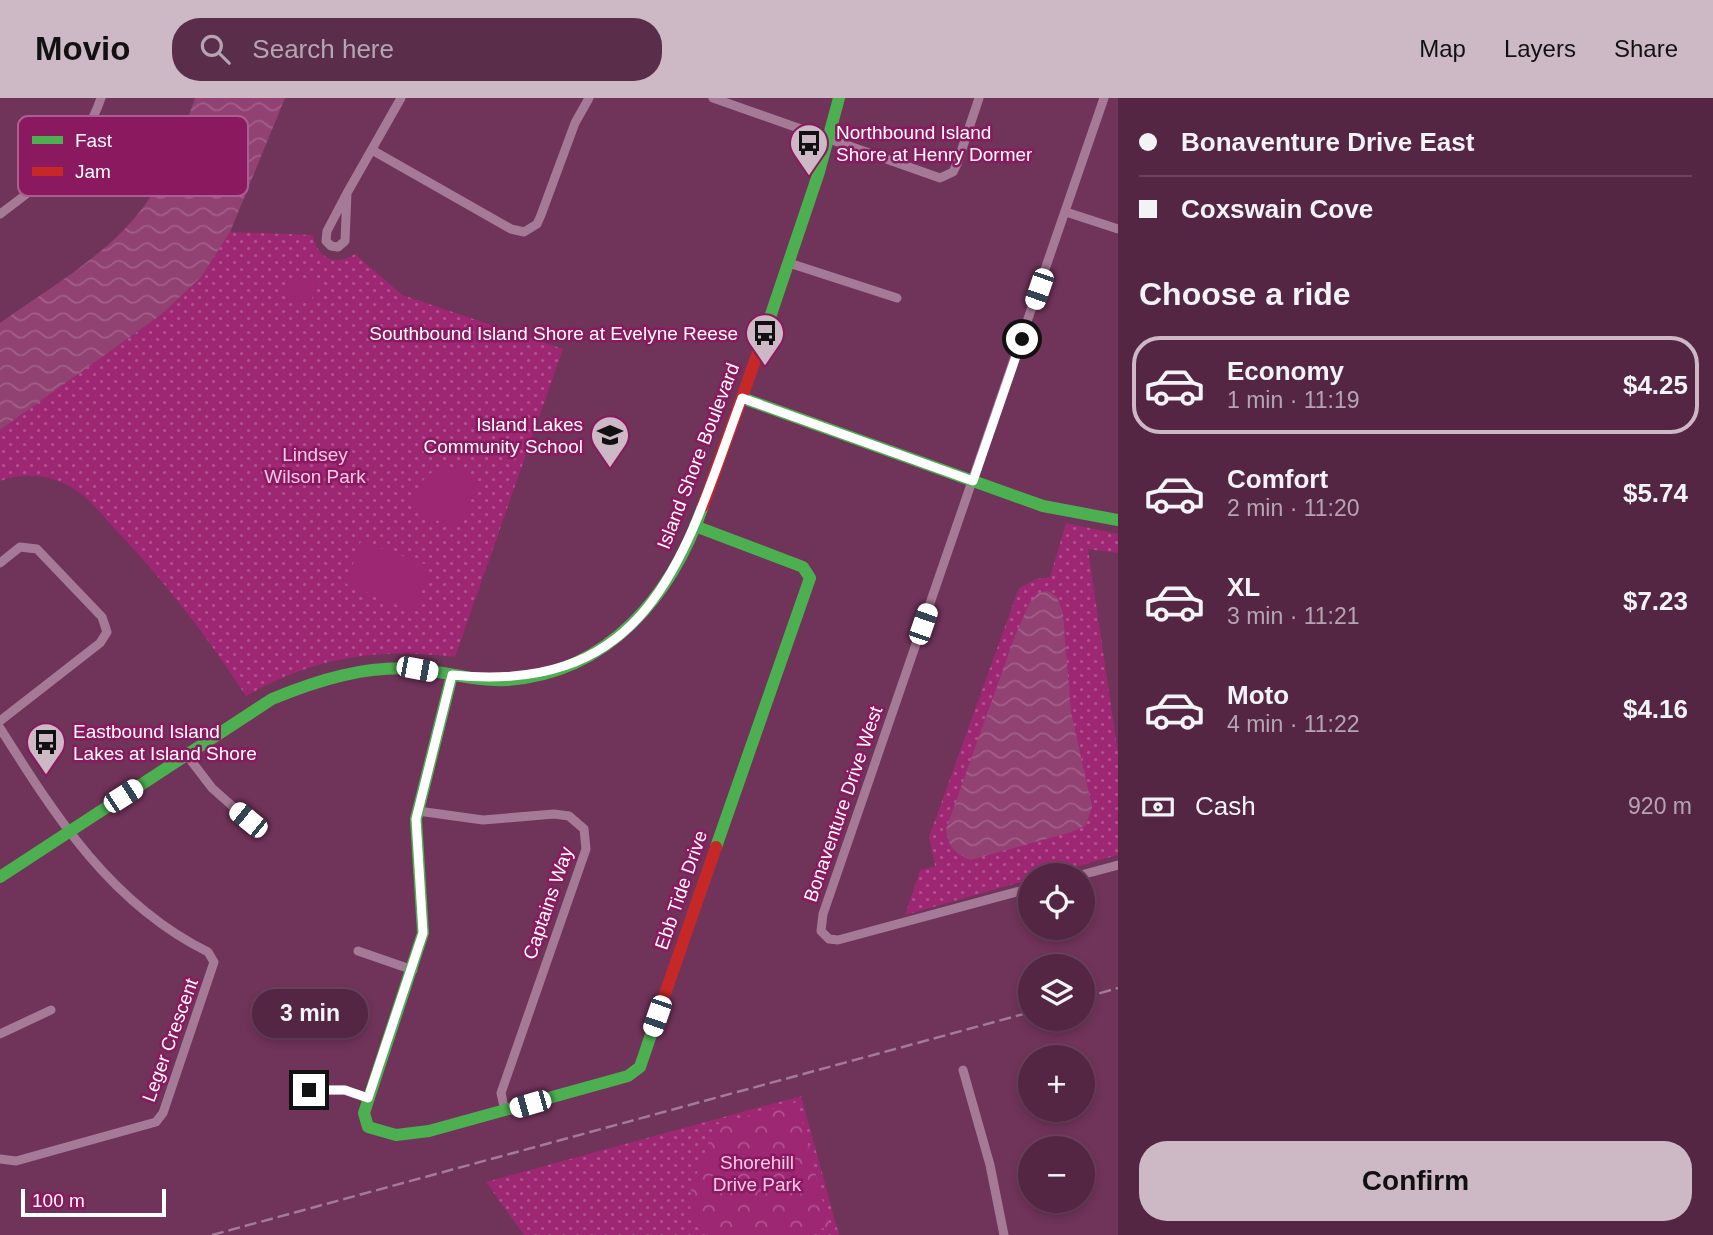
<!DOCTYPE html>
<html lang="en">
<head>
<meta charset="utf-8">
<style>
  body { margin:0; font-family:Helvetica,sans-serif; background:#5a2e4b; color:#f1f3f6; height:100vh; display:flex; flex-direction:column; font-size:26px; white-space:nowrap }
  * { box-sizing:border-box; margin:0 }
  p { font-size:23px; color:#b5a5b2 }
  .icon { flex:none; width:38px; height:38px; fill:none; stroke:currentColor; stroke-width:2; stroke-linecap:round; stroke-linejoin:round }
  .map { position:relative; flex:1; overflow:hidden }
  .sheet { display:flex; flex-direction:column; background:#542644; width:595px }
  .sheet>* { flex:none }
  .top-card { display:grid; align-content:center; height:154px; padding:0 21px; background:#542644 }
  .fabs { position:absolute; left:1018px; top:765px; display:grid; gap:14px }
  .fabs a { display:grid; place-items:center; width:77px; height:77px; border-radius:50%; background:#542644; box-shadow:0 4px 10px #0003,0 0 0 2px #6a435d; font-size:35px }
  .scale { position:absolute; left:21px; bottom:18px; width:145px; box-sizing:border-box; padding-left:7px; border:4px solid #fff; border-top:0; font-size:19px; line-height:24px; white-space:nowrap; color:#fff; -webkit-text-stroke:5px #8a1960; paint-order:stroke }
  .end { position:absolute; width:32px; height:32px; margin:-16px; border:9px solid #fff; background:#111; box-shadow:0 0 0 4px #111 }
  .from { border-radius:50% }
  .bubble { position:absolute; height:49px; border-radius:24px; background:#542644; box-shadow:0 4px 10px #0003,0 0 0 2px #6a435d; font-size:23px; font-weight:700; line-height:49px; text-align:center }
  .car { position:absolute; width:21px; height:42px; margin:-21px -10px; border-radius:9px; box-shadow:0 0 5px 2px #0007; background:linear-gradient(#fff 24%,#345 0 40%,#fff 0 76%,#345 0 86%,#fff 0) }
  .top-card b { display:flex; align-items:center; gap:24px; height:66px; font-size:26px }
  .top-card b+b { border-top:2px solid #6a435d }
  .top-card i { width:18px; height:18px; background:#f1f3f6 }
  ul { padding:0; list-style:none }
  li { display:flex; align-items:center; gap:21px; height:98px; margin:0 14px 10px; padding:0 7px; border:4px solid transparent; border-radius:28px }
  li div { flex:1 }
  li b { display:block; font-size:26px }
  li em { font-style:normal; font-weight:700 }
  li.selected { border-color:#cdb8c5 }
  li>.icon { width:63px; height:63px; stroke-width:1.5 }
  h2 { padding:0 21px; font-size:32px; line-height:84px }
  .pay { display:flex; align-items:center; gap:18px; height:77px; padding:0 21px; font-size:26px }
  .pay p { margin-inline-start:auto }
  .primary-button { display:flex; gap:14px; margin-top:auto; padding:14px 21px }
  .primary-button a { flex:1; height:80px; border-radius:28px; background:#cdb8c5; color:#111; font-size:28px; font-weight:700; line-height:80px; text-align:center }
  header { display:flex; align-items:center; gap:42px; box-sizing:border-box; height:98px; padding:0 35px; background:#cdb8c5; color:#111 }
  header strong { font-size:33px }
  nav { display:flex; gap:38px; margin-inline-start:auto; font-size:24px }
  .search { width:490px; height:63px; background:#5a2e4b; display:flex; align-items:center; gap:18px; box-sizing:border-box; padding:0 24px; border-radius:28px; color:#b5a5b2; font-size:26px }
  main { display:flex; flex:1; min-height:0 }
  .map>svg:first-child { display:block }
  .grass { fill:url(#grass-dots) }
  .forest { fill:url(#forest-crowns) }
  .garden { fill:#9e2773 }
  .water { fill:url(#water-waves) }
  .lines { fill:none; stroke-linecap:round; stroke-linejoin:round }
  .street { stroke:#a57a96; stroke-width:9 }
  .fast { stroke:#4caf50; stroke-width:12 }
  .jam { stroke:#c62828; stroke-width:12 }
  .rail { stroke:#a37b96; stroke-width:2.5; stroke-dasharray:12 5; stroke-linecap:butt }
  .route { stroke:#fff; stroke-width:9 }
  .labels { text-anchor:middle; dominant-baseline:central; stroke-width:5; stroke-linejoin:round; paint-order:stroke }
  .poi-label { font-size:19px; fill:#fff; stroke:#8a1960; text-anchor:start }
  .park-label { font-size:19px; fill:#fac8e8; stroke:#8a1960 }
  .street-label { font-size:19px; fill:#fff; stroke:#8a1960 }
  .key { fill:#8a1960; stroke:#ad5e90; stroke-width:2 }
  .key-label { font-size:19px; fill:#fff }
</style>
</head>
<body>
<header>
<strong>Movio</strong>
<div class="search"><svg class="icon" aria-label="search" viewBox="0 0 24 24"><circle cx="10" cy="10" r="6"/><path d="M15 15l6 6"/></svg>Search here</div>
<nav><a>Map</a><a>Layers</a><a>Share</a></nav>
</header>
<main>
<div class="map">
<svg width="1118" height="1137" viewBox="0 0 1118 1137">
  <defs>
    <pattern id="grass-dots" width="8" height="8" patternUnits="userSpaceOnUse" patternTransform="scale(1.75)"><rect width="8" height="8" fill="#9e2773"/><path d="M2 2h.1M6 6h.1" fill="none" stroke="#b1528f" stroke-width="1.8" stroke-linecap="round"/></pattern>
    <pattern id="forest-crowns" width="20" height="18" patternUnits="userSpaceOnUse" patternTransform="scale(1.75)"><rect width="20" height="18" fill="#9e2773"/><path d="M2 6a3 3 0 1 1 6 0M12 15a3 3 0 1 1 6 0" fill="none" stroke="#b1528f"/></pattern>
    <pattern id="water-waves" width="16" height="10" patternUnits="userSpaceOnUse" patternTransform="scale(1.75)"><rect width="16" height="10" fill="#914273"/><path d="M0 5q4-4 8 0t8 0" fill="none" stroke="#a25e88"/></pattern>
  </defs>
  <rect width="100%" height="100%" fill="#70335a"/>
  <g class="grass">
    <path d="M230 134 313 137C316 160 336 169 355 156L402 197 563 251 455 559C379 549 313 559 246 598 207 538 164 482 114 430 100 414 86 396 67 387 47 376 22 375 0 383V332L162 216 201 179Z"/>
    <polygon points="1066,425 1118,436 1118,455 1088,451 1118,656 1118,757 1046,777 1031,777 1031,781 905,817 920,772 935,768 929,739 1019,490 1036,481 1050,479"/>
    <polygon points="801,998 839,1137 524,1137 486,1084"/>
  </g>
  <polygon class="forest" points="797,1004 829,1128 805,1137 713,1137 690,1118 691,1091 715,1027"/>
  <g class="garden">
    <polygon points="294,178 317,186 310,206 281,195"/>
    <path d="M451 369 478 381 463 425 452 428 411 413C418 388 423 371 451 369Z"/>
    <polygon points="361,443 430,468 414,514 346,486"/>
  </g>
  <g class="water">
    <path d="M195 0H285L230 134 201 179 162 216 0 332V225C51 188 116 153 151 98 171 67 183 34 195 0Z"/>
    <path d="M1048 493 1057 499 1063 516 1071 614 1092 709 1086 727 1072 734 970 762C954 754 948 749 946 731L1015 538 1030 504 1038 495Z"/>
  </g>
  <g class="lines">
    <g class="street">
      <polyline points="713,0 940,80 953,74 957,66 979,0"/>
      <polyline points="372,52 511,131 524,134 537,126 541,117 575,25 589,0"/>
      <polyline points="347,95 327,133 326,143 331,148 338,149 345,143 347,95 401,0"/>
      <polyline points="1066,114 1118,131"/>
      <path d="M0 116C45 83 82 55 101 0"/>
      <polyline points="789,165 897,200"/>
      <polyline points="0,465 20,449 37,451 102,519 107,534 100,545 0,623"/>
      <path d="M0 630C56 719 111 806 208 854L214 864 163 1015 156 1024 16 1063 0 1061"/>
      <polyline points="186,656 212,690 248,722"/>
      <polyline points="418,713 483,722 554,716 569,718 584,731 586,751 501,995 505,1013"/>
      <polyline points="1081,777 1118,767"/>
      <polyline points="1031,790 838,842 829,841 821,833 823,816 1104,0"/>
      <polyline points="358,853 413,872"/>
      <polyline points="0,936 51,912"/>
      <polyline points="963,972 990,1067 1004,1137"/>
      <polyline points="309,992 344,992 368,1000"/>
    </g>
    <g class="fast">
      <polyline points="761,246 819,74 839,0"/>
      <polyline points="742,300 1043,408 1118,422"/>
      <polyline points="695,428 803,469 810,480 716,749"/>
      <polyline points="452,577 416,721 423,835 364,1015 368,1029 396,1037 429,1033 628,978 640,969 657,919"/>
      <path d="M0 779 272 601C318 582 366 567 417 571 447 574 477 584 507 582 609 575 672 497 703 408"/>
    </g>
    <g class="jam">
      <polyline points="703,408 761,246"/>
      <polyline points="657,919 716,749"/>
    </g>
    <g class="rail">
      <polyline points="1083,900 1118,890"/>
      <polyline points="212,1137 1031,914"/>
    </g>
  </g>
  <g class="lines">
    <path class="route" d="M309 992H345L368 1000 423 835 416 721 452 577C655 598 685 453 742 300L973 383 1022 241"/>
  </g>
  <defs>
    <symbol id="bus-pin" viewBox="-11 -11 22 30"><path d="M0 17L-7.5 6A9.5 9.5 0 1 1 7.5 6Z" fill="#cdb8c5" stroke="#8a1960"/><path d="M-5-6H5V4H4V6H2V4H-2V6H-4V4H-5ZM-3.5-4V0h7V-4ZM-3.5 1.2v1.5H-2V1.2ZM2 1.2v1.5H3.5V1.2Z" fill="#111"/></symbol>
    <symbol id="school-pin" viewBox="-11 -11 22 30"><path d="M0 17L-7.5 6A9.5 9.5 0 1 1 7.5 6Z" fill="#cdb8c5" stroke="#8a1960"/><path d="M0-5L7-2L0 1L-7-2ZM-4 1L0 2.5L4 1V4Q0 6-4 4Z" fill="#111"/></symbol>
  </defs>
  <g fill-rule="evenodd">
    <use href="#bus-pin" x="787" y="23" width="44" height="60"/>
    <use href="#bus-pin" x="743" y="213" width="44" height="60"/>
    <use href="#school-pin" x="588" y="315" width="44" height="60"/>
    <use href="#bus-pin" x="24" y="622" width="44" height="60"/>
  </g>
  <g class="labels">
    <g class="poi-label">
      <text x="836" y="34">Northbound Island<tspan x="836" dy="22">Shore at Henry Dormer</tspan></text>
      <text x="738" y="235" text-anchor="end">Southbound Island Shore at Evelyne Reese</text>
      <text x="583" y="326" text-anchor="end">Island Lakes<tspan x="583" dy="22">Community School</tspan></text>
      <text x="73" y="633">Eastbound Island<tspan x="73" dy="22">Lakes at Island Shore</tspan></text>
    </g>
    <g class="park-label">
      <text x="315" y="356">Lindsey<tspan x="315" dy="22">Wilson Park</tspan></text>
      <text x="757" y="1064">Shorehill<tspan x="757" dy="22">Drive Park</tspan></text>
    </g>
    <g class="street-label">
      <text transform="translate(698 358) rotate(-69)">Island Shore Boulevard</text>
      <text transform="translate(843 706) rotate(-71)">Bonaventure Drive West</text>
      <text transform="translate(681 792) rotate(-71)">Ebb Tide Drive</text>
      <text transform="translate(548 805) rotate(-71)">Captains Way</text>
      <text transform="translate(170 942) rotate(-70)">Leger Crescent</text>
    </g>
  </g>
  <rect x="18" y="18" width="230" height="80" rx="10" class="key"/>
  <rect x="32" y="38" width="31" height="8" fill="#4caf50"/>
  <rect x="32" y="69" width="31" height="9" fill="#c62828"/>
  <g class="key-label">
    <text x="75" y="49">Fast</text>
    <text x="75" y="80">Jam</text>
  </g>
</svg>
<div class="fabs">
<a><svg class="icon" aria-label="locate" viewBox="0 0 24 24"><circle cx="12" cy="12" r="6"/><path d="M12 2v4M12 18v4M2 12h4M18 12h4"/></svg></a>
<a><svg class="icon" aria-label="layers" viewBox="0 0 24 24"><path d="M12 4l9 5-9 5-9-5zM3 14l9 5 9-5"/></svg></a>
<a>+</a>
<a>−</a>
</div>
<div class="scale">100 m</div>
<i class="end from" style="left:1022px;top:241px"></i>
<i class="end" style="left:309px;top:992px"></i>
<div class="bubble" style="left:252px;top:891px;width:116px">3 min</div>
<i class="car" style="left:1039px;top:191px;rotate:199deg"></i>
<i class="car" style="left:923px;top:526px;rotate:19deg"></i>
<i class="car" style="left:417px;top:571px;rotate:101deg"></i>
<i class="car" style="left:123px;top:698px;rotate:57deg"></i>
<i class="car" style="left:248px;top:722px;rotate:309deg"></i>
<i class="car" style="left:657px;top:918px;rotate:199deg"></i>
<i class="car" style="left:530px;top:1006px;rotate:254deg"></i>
</div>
<section class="sheet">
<div class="top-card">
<b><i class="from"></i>Bonaventure Drive East</b>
<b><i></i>Coxswain Cove</b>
</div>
<h2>Choose a ride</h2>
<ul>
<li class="selected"><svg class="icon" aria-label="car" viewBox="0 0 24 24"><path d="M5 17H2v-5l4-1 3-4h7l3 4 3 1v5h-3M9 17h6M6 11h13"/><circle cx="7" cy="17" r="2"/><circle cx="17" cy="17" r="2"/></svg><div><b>Economy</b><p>1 min · 11:19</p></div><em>$4.25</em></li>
<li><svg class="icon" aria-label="car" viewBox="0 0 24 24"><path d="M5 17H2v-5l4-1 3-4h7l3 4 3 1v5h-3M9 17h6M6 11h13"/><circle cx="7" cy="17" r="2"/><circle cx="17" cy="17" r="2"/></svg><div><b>Comfort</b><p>2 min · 11:20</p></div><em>$5.74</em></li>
<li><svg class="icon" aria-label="car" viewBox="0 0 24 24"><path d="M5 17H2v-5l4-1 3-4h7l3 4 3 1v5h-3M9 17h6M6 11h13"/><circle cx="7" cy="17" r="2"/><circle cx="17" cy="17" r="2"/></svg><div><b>XL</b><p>3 min · 11:21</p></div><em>$7.23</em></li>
<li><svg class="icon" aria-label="car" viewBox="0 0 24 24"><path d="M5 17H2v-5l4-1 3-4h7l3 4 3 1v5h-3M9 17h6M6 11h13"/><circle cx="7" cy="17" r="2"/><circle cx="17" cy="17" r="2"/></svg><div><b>Moto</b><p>4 min · 11:22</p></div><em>$4.16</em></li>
</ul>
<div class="pay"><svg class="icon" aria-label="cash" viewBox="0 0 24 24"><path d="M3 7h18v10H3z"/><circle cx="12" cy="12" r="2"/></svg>Cash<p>920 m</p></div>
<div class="primary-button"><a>Confirm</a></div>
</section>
</main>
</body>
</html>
